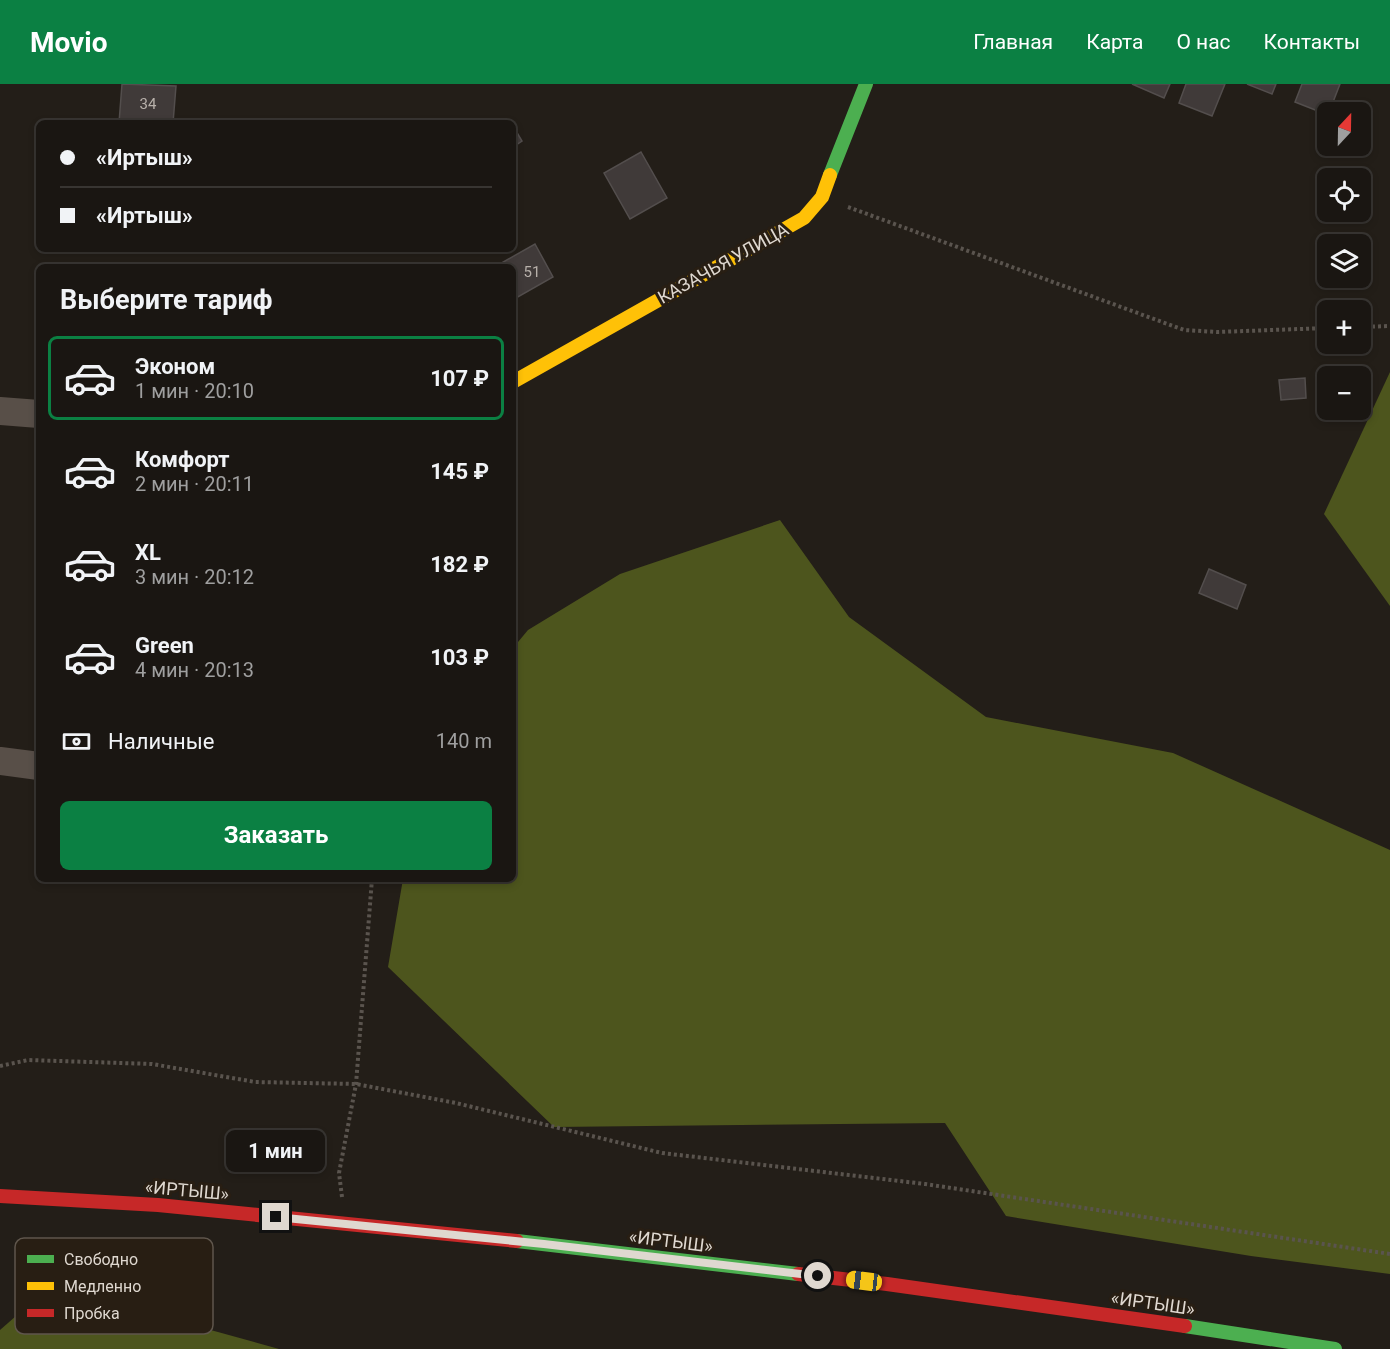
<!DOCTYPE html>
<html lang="ru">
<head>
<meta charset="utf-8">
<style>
  body { margin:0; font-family:Roboto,sans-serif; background:#272320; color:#f1f3f6; height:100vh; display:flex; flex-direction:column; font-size:22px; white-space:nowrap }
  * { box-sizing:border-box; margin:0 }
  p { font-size:20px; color:#9f9f9f }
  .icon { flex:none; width:33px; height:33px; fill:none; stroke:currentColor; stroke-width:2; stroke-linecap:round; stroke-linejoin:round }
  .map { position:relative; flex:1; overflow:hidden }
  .side { position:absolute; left:36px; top:180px; width:480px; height:618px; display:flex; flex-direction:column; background:#1a1612; border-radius:9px; box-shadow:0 3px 9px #0003,0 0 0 2px #383532 }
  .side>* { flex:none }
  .banner { position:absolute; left:36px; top:36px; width:480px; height:132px; border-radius:9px; box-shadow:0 3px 9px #0003,0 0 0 2px #383532; display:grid; align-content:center; height:132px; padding:0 24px; background:#1a1612 }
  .needle { width:39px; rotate:22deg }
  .tools { position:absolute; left:1317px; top:18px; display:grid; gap:12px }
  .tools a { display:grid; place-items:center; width:54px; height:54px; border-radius:9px; background:#1a1612; box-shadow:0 3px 9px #0003,0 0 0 2px #383532; font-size:30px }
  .end { position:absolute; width:27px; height:27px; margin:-14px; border:8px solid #dfd8d0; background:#111; box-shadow:0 0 0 3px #111 }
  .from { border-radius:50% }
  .bubble { position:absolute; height:42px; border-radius:9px; background:#1a1612; box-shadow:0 3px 9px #0003,0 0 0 2px #383532; font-size:20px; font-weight:700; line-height:42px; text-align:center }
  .car { position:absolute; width:18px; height:36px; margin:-18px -9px; border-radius:8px; box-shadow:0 0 4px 2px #0007; background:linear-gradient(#f5c518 24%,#345 0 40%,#f5c518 0 76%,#345 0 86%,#f5c518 0) }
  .banner b { display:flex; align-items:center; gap:21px; height:57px; font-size:22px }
  .banner b+b { border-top:2px solid #383532 }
  .banner i { width:15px; height:15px; background:#f1f3f6 }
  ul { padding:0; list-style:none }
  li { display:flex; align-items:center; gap:18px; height:84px; margin:0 12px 9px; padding:0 12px; border:3px solid transparent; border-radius:9px }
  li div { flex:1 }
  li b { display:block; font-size:22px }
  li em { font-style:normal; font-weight:700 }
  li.active { border-color:#0b8043 }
  li>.icon { width:54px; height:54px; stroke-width:1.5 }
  h2 { padding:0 24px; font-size:27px; line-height:72px }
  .pay { display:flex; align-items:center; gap:15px; height:66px; padding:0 24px; font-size:22px }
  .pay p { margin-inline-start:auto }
  .cta { display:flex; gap:12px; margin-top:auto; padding:12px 24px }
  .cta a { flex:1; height:69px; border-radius:9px; background:#0b8043; color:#fff; font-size:24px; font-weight:700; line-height:69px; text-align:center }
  header { display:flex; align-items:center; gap:36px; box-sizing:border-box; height:84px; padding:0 30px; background:#0b8043; color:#fff }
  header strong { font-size:28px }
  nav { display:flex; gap:33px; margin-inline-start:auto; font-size:21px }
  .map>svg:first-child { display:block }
  .forest { fill:#4d551d }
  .building { fill:#403a39; stroke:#534e4d; stroke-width:1.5 }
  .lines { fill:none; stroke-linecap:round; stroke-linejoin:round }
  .path { stroke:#5a544e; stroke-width:4; stroke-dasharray:3 3; stroke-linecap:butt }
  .street { stroke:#584f48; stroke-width:28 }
  .fast { stroke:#4caf50; stroke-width:14 }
  .slow { stroke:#ffc107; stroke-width:14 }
  .jam { stroke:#c62828; stroke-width:14 }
  .route { stroke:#dfd8d0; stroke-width:8 }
  .labels { text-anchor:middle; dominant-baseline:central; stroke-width:6; stroke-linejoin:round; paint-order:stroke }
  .number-label { font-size:15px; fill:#b7b0aa }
  .street-label { font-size:18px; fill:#dfd8d0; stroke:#281e13 }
  .key { fill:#281e13; stroke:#5f564c; stroke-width:1.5 }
  .key-label { font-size:16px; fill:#dfd8d0 }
</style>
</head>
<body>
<header>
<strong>Movio</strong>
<nav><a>Главная</a><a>Карта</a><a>О нас</a><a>Контакты</a></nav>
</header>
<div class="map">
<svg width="1390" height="1265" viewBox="0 0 1390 1265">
  <rect width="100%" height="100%" fill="#231e18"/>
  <g class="forest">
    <polygon points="1390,288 1390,522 1324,430"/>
    <polygon points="780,436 849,533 986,633 1173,669 1390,766 1390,1190 1251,1172 1006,1132 945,1039 554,1043 388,883 403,795 513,795 513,564 528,546 620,490"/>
    <polygon points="16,1232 178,1237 279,1265 0,1265 0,1246"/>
  </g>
  <g class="building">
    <polygon points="122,0 176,2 173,39 119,39"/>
    <polygon points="1132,0 1170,0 1164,14"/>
    <polygon points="1186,0 1225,0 1212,32 1179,19"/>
    <polygon points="1247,0 1276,0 1272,10"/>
    <polygon points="1302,0 1340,0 1328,31 1295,18"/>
    <polygon points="513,42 522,57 513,63"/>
    <polygon points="641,68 667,114 630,135 604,89"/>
    <polygon points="535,160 553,193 516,214 513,209 513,183 498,181"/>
    <polygon points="1305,294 1306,314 1281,316 1279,296"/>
    <polygon points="1209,485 1246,501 1237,525 1199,509"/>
  </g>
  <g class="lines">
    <g class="path">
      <polyline points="848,123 1184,246 1217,248 1328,244"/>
      <polyline points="1360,243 1390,242"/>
      <polyline points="0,982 28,976 152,980 255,998 356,1000 456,1019 662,1069 925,1100 1390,1170"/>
      <polyline points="342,1113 339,1089 356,1000 372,795"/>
    </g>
    <g class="street">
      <polyline points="0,327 39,330"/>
      <polyline points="0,677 39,682"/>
    </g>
    <g class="fast">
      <polyline points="830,91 866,0"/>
      <polyline points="517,1157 798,1190"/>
      <polyline points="1185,1242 1335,1265"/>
    </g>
    <polyline class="slow" points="513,298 804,134 822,113 830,91"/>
    <g class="jam">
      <polyline points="0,1112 158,1121 517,1157"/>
      <polyline points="798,1190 887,1200 1185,1242"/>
    </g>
  </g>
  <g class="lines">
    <polyline class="route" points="276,1133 544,1160 818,1192"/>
  </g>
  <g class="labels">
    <g class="number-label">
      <text x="148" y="20">34</text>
      <text x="532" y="188">51</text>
    </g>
    <g class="street-label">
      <text transform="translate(723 179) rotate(-29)">КАЗАЧЬЯ УЛИЦА</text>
      <text transform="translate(187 1106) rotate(5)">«ИРТЫШ»</text>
      <text transform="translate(671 1157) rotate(7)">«ИРТЫШ»</text>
      <text transform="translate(1153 1219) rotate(8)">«ИРТЫШ»</text>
    </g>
  </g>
  <rect x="15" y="1154" width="198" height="96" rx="9" class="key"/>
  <rect x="27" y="1171" width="27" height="8" fill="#4caf50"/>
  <rect x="27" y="1198" width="27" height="8" fill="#ffc107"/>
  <rect x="27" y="1225" width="27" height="8" fill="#c62828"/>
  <g class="key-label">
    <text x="64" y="1181">Свободно</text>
    <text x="64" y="1208">Медленно</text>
    <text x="64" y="1235">Пробка</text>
  </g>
</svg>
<div class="tools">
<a><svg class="needle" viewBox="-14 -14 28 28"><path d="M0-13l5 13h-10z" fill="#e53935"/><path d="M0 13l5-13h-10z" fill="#9f9f9f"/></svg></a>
<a><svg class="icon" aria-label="locate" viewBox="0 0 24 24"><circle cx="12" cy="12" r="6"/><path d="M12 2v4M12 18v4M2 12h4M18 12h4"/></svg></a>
<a><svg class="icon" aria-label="layers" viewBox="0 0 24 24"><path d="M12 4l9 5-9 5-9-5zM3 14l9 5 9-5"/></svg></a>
<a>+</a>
<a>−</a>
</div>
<i class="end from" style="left:818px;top:1192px"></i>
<i class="end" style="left:276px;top:1133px"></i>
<div class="bubble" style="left:226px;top:1046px;width:99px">1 мин</div>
<i class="car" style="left:864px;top:1197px;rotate:277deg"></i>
<div class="banner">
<b><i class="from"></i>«Иртыш»</b>
<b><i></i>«Иртыш»</b>
</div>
<section class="side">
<h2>Выберите тариф</h2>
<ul>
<li class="active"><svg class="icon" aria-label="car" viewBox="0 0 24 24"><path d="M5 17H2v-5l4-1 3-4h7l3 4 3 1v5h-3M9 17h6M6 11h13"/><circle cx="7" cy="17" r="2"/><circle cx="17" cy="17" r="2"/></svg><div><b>Эконом</b><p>1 мин · 20:10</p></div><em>107 ₽</em></li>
<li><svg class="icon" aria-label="car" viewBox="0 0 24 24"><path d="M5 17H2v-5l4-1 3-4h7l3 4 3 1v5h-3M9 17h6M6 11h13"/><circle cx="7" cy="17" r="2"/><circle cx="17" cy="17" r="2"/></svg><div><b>Комфорт</b><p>2 мин · 20:11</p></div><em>145 ₽</em></li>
<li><svg class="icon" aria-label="car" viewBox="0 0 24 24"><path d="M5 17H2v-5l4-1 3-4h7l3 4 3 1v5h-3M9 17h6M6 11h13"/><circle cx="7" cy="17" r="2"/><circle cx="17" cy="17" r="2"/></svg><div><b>XL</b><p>3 мин · 20:12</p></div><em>182 ₽</em></li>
<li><svg class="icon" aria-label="car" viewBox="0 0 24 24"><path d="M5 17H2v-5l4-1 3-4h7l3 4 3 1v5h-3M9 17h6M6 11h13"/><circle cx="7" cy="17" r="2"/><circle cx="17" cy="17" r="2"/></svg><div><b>Green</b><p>4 мин · 20:13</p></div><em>103 ₽</em></li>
</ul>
<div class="pay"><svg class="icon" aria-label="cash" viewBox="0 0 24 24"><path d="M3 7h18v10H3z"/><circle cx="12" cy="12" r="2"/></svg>Наличные<p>140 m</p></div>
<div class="cta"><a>Заказать</a></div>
</section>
</div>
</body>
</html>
